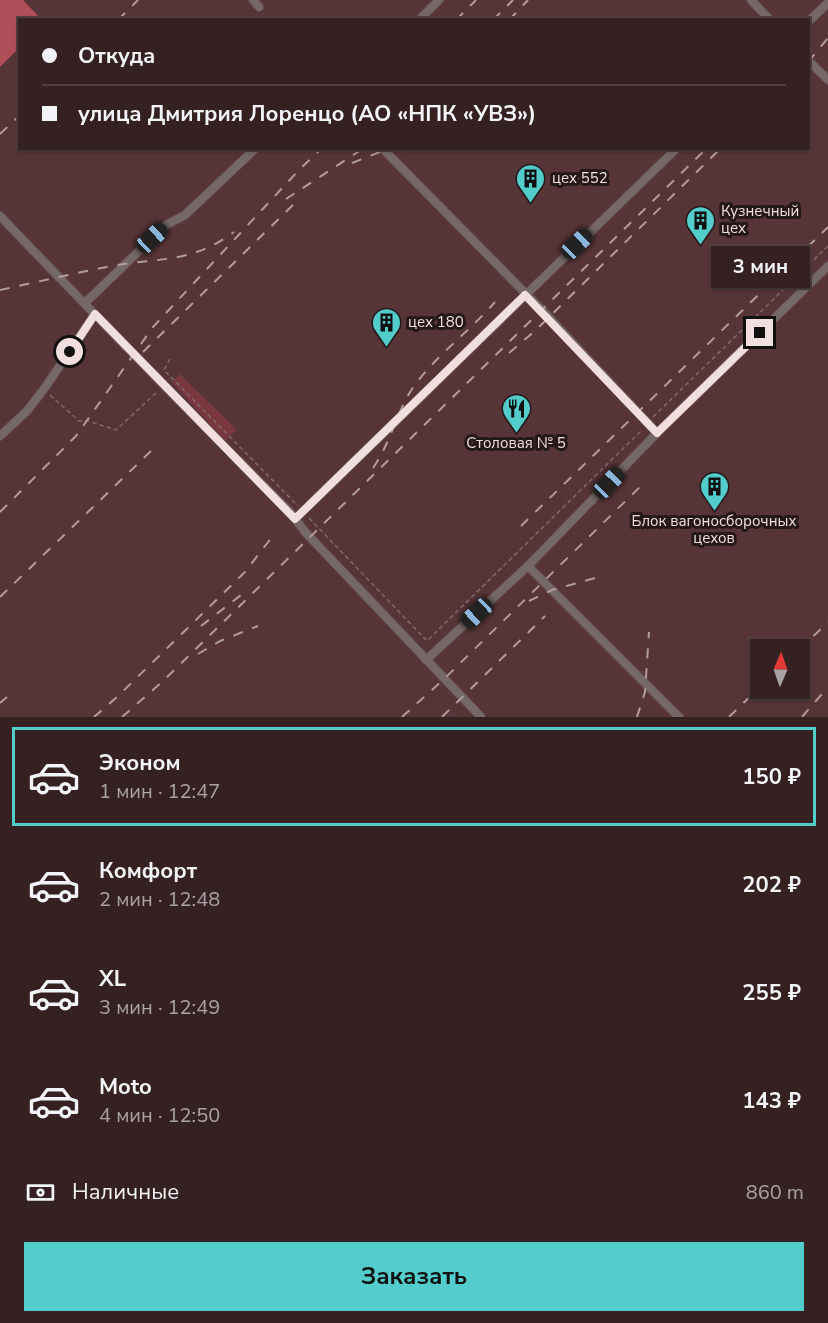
<!DOCTYPE html>
<html lang="ru">
<head>
<meta charset="utf-8">
<style>
  body { margin:0; font-family:"Nunito Sans",sans-serif; background:#412e2f; color:#f1f3f6; height:100vh; display:flex; flex-direction:column; font-size:22px; white-space:nowrap }
  * { box-sizing:border-box; margin:0 }
  p { font-size:20px; color:#aaa3a5 }
  .icon { flex:none; width:33px; height:33px; fill:none; stroke:currentColor; stroke-width:2; stroke-linecap:round; stroke-linejoin:round }
  .map { position:relative; height:717px; overflow:hidden }
  .details { display:flex; flex-direction:column; background:#362122; flex:1 }
  .details>* { flex:none }
  .hud { position:absolute; left:18px; top:18px; width:792px; height:132px; border-radius:0px; box-shadow:0 2px 4px #0004,0 0 0 2px #503e40; display:grid; align-content:center; height:132px; padding:0 24px; background:#362122 }
  .needle { width:39px; rotate:2deg }
  .controls { position:absolute; left:750px; top:639px; display:grid; gap:12px }
  .controls a { display:grid; place-items:center; width:60px; height:60px; border-radius:0px; background:#362122; box-shadow:0 2px 4px #0004,0 0 0 2px #503e40; font-size:30px }
  .end { position:absolute; width:27px; height:27px; margin:-14px; border:8px solid #f1dedf; background:#111; box-shadow:0 0 0 3px #111 }
  .from { border-radius:50% }
  .bubble { position:absolute; height:42px; border-radius:0px; background:#362122; box-shadow:0 2px 4px #0004,0 0 0 2px #503e40; font-size:20px; font-weight:700; line-height:42px; text-align:center }
  .car { position:absolute; width:18px; height:36px; margin:-18px -9px; border-radius:8px; box-shadow:0 0 4px 2px #0007; background:linear-gradient(#222 24%,#8ab4d8 0 40%,#222 0 76%,#8ab4d8 0 86%,#222 0) }
  .hud b { display:flex; align-items:center; gap:21px; height:57px; font-size:22px }
  .hud b+b { border-top:2px solid #503e40 }
  .hud i { width:15px; height:15px; background:#f1f3f6 }
  ul { padding:10px 0 0; list-style:none }
  li { display:flex; align-items:center; gap:18px; height:99px; margin:0 12px 9px; padding:0 12px; border:3px solid transparent; border-radius:0px }
  li div { flex:1 }
  li b { display:block; font-size:22px }
  li em { font-style:normal; font-weight:700 }
  li.current { border-color:#52cdcc }
  li>.icon { width:54px; height:54px; stroke-width:1.5 }
  .pay { display:flex; align-items:center; gap:15px; height:66px; padding:0 24px; font-size:22px }
  .pay p { margin-inline-start:auto }
  .button { display:flex; gap:12px; margin-top:auto; padding:12px 24px }
  .button a { flex:1; height:69px; border-radius:0px; background:#52cdcc; color:#111; font-size:24px; font-weight:700; line-height:69px; text-align:center }
  .map>svg:first-child { display:block }
  .built { fill:#573437; fill-rule:evenodd }
  .green { fill:#79373f }
  .water { fill:#af4d59 }
  .lines { fill:none; stroke-linecap:round; stroke-linejoin:round }
  .minor-casing { stroke:#63484a; stroke-width:10 }
  .path { stroke:#82696a; stroke-width:1.5; stroke-dasharray:4.5 3; stroke-linecap:butt }
  .minor { stroke:#766868; stroke-width:8 }
  .rail { stroke:#b29c9d; stroke-width:2; stroke-dasharray:10 10; stroke-linecap:butt }
  .route { stroke:#f1dedf; stroke-width:8 }
  .labels { text-anchor:middle; dominant-baseline:central; stroke-width:6; stroke-linejoin:round; paint-order:stroke }
  .poi-label { font-size:15px; fill:#f1dedf; stroke:#251819; text-anchor:start }
</style>
</head>
<body>
<div class="map">
<svg width="828" height="717" viewBox="0 0 828 717">
  <rect width="100%" height="100%" fill="#482c2e"/>
  <path class="built" d="M0 0H828V717H0ZM20 20H808V148H20ZM760 650H800V688H760Z"/>
  <polygon class="green" points="180,374 237,430 225,441 172,382"/>
  <polygon class="water" points="0,0 23,0 41,19 20,20 19,48 0,67"/>
  <g class="lines">
    <defs>
      <g id="minor">
        <polyline points="253,0 259,7"/>
        <polyline points="751,0 770,20"/>
        <polyline points="419,20 439,0"/>
        <polyline points="808,22 828,3"/>
        <polyline points="808,60 828,80"/>
        <polyline points="382,148 542,310 657,433"/>
        <path d="M0 216C96 316 192 415 290 512L306 533 481 717"/>
        <polyline points="85,303 166,225 185,215 256,148"/>
        <polyline points="0,436 27,411 44,389 95,314"/>
        <polyline points="295,519 677,148"/>
        <polyline points="528,566 679,717"/>
        <polyline points="426,660 528,566 657,433 828,266"/>
      </g>
    </defs>
    <use href="#minor" class="minor-casing"/>
    <g class="path">
      <polyline points="170,359 164,370 298,506"/>
      <polyline points="50,395 79,421 88,421 116,430 157,392"/>
      <polyline points="653,417 828,246"/>
      <polyline points="309,518 427,641 642,430"/>
    </g>
    <use href="#minor" class="minor"/>
    <g class="rail">
      <polyline points="118,20 138,0"/>
      <polyline points="456,20 476,0"/>
      <polyline points="493,20 513,0"/>
      <polyline points="509,20 528,0"/>
      <polyline points="808,62 828,38"/>
      <polyline points="0,134 20,115"/>
      <polyline points="352,163 390,148"/>
      <polyline points="286,199 364,148"/>
      <path d="M0 290C37 282 75 273 112 266 161 257 190 264 234 232"/>
      <polyline points="143,352 300,198"/>
      <polyline points="509,353 535,331 721,148"/>
      <path d="M373 468C390 444 396 414 412 389 435 356 469 332 495 302"/>
      <polyline points="0,512 76,436 153,327 299,170 322,148"/>
      <polyline points="521,526 828,227"/>
      <polyline points="0,597 151,451"/>
      <polyline points="529,601 552,590 595,578"/>
      <polyline points="201,626 241,595"/>
      <polyline points="799,650 828,622"/>
      <polyline points="198,654 220,641 258,626"/>
      <polyline points="0,703 7,697"/>
      <polyline points="94,717 117,697 245,572 275,533"/>
      <polyline points="122,717 162,682 707,148"/>
      <polyline points="402,717 444,679 646,481"/>
      <polyline points="442,717 545,616"/>
      <polyline points="637,717 645,692 649,632"/>
      <polyline points="729,717 760,687"/>
      <polyline points="802,717 828,687"/>
    </g>
  </g>
  <g class="lines">
    <polyline class="route" points="70,352 95,314 295,519 525,295 657,433 760,333"/>
  </g>
  <defs>
    <symbol id="building-pin" viewBox="-11 -11 22 30"><path d="M0 17L-7.5 6A9.5 9.5 0 1 1 7.5 6Z" fill="#52cdcc" stroke="#251819"/><path d="M-4-6H4V6H1V3H-1V6H-4ZM-2.5-4.3h1.7v1.8h-1.7ZM.8-4.3h1.7v1.8H.8ZM-2.5-1h1.7V.8h-1.7ZM.8-1h1.7V.8H.8Z" fill="#111"/></symbol>
    <symbol id="restaurant-pin" viewBox="-11 -11 22 30"><path d="M0 17L-7.5 6A9.5 9.5 0 1 1 7.5 6Z" fill="#52cdcc" stroke="#251819"/><path d="M-5-6h1v4h1v-4h1v4h1v-4h1v5L-1.5 .5V6h-2V.5L-5-1ZM5-6V6H3V1.5H1.5Q1.5-4 5-6Z" fill="#111"/></symbol>
  </defs>
  <g fill-rule="evenodd">
    <use href="#building-pin" x="514" y="162" width="33" height="45"/>
    <use href="#building-pin" x="684" y="204" width="33" height="45"/>
    <use href="#building-pin" x="370" y="306" width="33" height="45"/>
    <use href="#restaurant-pin" x="500" y="392" width="33" height="45"/>
    <use href="#building-pin" x="698" y="470" width="33" height="45"/>
  </g>
  <g class="labels">
    <g class="poi-label">
      <text x="552" y="178">цех 552</text>
      <text x="721" y="211">Кузнечный<tspan x="721" dy="17">цех</tspan></text>
      <text x="408" y="322">цех 180</text>
      <text x="516" y="443" text-anchor="middle">Столовая № 5</text>
      <text x="714" y="521" text-anchor="middle">Блок вагоносборочных<tspan x="714" dy="17">цехов</tspan></text>
    </g>
  </g>
</svg>
<div class="controls">
<a><svg class="needle" viewBox="-14 -14 28 28"><path d="M0-13l5 13h-10z" fill="#e53935"/><path d="M0 13l5-13h-10z" fill="#aaa3a5"/></svg></a>
</div>
<i class="end from" style="left:70px;top:352px"></i>
<i class="end" style="left:760px;top:333px"></i>
<div class="bubble" style="left:711px;top:246px;width:99px">3 мин</div>
<i class="car" style="left:152px;top:238px;rotate:47deg"></i>
<i class="car" style="left:577px;top:244px;rotate:46deg"></i>
<i class="car" style="left:609px;top:483px;rotate:44deg"></i>
<i class="car" style="left:477px;top:613px;rotate:227deg"></i>
<div class="hud">
<b><i class="from"></i>Откуда</b>
<b><i></i>улица Дмитрия Лоренцо (АО «НПК «УВЗ»)</b>
</div>
</div>
<section class="details">
<ul>
<li class="current"><svg class="icon" aria-label="car" viewBox="0 0 24 24"><path d="M5 17H2v-5l4-1 3-4h7l3 4 3 1v5h-3M9 17h6M6 11h13"/><circle cx="7" cy="17" r="2"/><circle cx="17" cy="17" r="2"/></svg><div><b>Эконом</b><p>1 мин · 12:47</p></div><em>150 ₽</em></li>
<li><svg class="icon" aria-label="car" viewBox="0 0 24 24"><path d="M5 17H2v-5l4-1 3-4h7l3 4 3 1v5h-3M9 17h6M6 11h13"/><circle cx="7" cy="17" r="2"/><circle cx="17" cy="17" r="2"/></svg><div><b>Комфорт</b><p>2 мин · 12:48</p></div><em>202 ₽</em></li>
<li><svg class="icon" aria-label="car" viewBox="0 0 24 24"><path d="M5 17H2v-5l4-1 3-4h7l3 4 3 1v5h-3M9 17h6M6 11h13"/><circle cx="7" cy="17" r="2"/><circle cx="17" cy="17" r="2"/></svg><div><b>XL</b><p>3 мин · 12:49</p></div><em>255 ₽</em></li>
<li><svg class="icon" aria-label="car" viewBox="0 0 24 24"><path d="M5 17H2v-5l4-1 3-4h7l3 4 3 1v5h-3M9 17h6M6 11h13"/><circle cx="7" cy="17" r="2"/><circle cx="17" cy="17" r="2"/></svg><div><b>Moto</b><p>4 мин · 12:50</p></div><em>143 ₽</em></li>
</ul>
<div class="pay"><svg class="icon" aria-label="cash" viewBox="0 0 24 24"><path d="M3 7h18v10H3z"/><circle cx="12" cy="12" r="2"/></svg>Наличные<p>860 m</p></div>
<div class="button"><a>Заказать</a></div>
</section>
</body>
</html>
